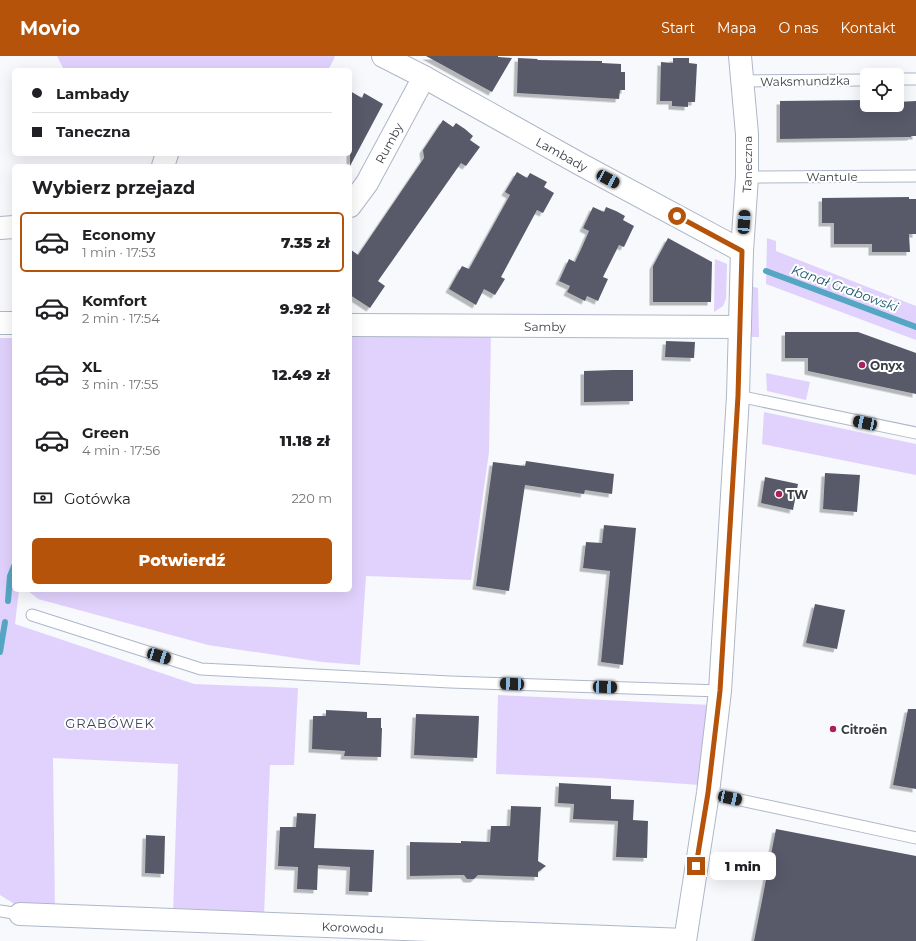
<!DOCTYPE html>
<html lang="pl">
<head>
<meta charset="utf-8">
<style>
  body { margin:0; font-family:Montserrat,sans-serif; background:#f6f6f6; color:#202124; height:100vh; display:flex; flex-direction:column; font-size:15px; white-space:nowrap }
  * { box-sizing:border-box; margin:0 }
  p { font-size:13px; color:#757577 }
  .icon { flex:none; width:22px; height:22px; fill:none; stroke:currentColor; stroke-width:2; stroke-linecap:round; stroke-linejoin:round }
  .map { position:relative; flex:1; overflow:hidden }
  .side { position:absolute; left:12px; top:108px; width:340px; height:428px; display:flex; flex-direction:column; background:#fff; border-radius:6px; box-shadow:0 4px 16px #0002 }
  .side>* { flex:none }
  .banner { position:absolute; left:12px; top:12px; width:340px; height:88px; border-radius:6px; box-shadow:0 4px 16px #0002; display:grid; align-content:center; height:88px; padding:0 20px; background:#fff }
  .tools { position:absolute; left:860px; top:12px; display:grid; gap:8px }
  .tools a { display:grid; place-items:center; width:44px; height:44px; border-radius:6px; background:#fff; box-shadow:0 4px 16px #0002; font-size:20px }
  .end { position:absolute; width:18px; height:18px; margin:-9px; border:5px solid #b45309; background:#fff; box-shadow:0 0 0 2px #fff }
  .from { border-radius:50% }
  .bubble { position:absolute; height:28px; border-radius:6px; background:#fff; box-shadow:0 4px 16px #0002; font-size:13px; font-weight:800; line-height:28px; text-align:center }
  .car { position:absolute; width:12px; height:24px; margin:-12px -6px; border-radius:5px; box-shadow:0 0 3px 1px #0007; background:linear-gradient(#222 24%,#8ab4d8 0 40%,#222 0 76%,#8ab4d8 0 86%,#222 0) }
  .banner b { display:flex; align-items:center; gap:14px; height:38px; font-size:15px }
  .banner b+b { border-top:1px solid #e0e0e0 }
  .banner i { width:10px; height:10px; background:#202124 }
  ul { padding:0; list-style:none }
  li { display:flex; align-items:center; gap:12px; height:60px; margin:0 8px 6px; padding:0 12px; border:2px solid transparent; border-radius:6px }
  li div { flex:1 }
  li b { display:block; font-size:15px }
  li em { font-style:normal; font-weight:800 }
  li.active { border-color:#b45309 }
  li>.icon { width:36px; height:36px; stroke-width:1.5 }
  h2 { padding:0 20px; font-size:18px; line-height:48px }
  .pay { display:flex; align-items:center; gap:10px; height:44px; padding:0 20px; font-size:15px }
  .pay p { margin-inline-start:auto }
  .cta { display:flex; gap:8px; margin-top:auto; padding:8px 20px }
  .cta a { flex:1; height:46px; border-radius:6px; background:#b45309; color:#fff; font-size:16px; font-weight:800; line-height:46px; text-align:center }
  header { display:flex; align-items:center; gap:24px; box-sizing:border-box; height:56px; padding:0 20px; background:#b45309; color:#fff }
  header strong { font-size:19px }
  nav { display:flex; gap:22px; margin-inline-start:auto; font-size:14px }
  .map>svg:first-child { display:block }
  .green { fill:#e1d2fd }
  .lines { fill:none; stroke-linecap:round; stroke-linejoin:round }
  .stream { stroke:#54a6c2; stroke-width:6 }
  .building { fill:#595a6b; filter:url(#shadow) }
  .service-casing { stroke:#aeb7c8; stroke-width:13 }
  .minor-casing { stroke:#aeb7c8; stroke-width:24 }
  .service { stroke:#fff; stroke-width:11 }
  .minor { stroke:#fff; stroke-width:22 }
  .route { stroke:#b45309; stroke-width:5 }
  .poi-dot { fill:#ac205e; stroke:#fff; stroke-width:1.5 }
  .labels { text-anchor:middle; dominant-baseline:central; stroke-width:4; stroke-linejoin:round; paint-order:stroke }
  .street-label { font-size:12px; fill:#393d44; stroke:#fff }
  .poi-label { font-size:12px; font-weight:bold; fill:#393d44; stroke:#fff; text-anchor:start }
  .water-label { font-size:13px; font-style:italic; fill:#16596d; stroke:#fff }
  .neighbourhood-label { font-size:13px; letter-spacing:1px; fill:#3d4554; stroke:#fff }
</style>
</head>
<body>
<header>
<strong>Movio</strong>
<nav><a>Start</a><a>Mapa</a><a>O nas</a><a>Kontakt</a></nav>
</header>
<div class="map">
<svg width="916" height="885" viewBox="0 0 916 885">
  <defs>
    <filter id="shadow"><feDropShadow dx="-3.5" dy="3.5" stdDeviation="0" flood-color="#0004"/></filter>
  </defs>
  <rect width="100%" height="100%" fill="#f7f9fc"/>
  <g class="green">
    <polygon points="57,0 334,0 335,1 328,14 64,14"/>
    <polygon points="767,182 776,185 776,195 916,250 916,284 766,228"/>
    <polygon points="715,203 727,208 726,243 723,250 714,256"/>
    <polygon points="750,230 758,232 759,281 748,281"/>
    <polygon points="350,276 491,277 489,396 471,524 366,520 360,609 322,606 208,589 38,543 27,534 350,534"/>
    <polygon points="0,282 14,282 14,534 19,534 15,568 194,628 298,632 294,709 270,709 264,860 173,858 178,708 53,702 55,853 16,849 0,839"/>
    <polygon points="766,317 810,326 806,344 767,335"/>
    <polygon points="764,356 916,388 916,419 762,388"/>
    <polygon points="498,639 711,649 700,729 598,722 496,718"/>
  </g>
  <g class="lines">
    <g class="stream">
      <polyline points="766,215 916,271"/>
      <polyline points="8,545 10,520 14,510"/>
      <polyline points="0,596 5,566"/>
    </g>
  </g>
  <g class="building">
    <polygon points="426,0 498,0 498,1 512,2 492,36"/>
    <polygon points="518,2 538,3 537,4 602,5 602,7 621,8 621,16 625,16 625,34 620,34 619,43 517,37"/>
    <polygon points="673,2 689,2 689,7 697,8 695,46 688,46 688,51 672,50 672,45 660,45 661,6 673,7"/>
    <polygon points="350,35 362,42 364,37 383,48 350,110"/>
    <polygon points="867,44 867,49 897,49 897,46 916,45 916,80 911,80 911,81 780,83 780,45"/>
    <polygon points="443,64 453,71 456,67 465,73 473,80 470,84 480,91 466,110 461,107 378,225 385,230 370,252 350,239 350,193 358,199 424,102 423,94"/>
    <polygon points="517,116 527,122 530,117 547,126 544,131 554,137 543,157 537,154 501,221 505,223 495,239 484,233 476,249 449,233 462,210 469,213 510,139 505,136"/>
    <polygon points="909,141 909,143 916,143 916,178 909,178 910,196 872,196 872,188 834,188 834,167 822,167 822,142"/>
    <polygon points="593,151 604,156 606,151 616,155 625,160 623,164 634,170 624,191 619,189 603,221 608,223 598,245 587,240 585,245 567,236 570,230 559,225 569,203 575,206 582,191 589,175 583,172"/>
    <polygon points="668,182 712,206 711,246 653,246 653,210"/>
    <polygon points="785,276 858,276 916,297 916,338 808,315 808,302 785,302"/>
    <polygon points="666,285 695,286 694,302 665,301"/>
    <polygon points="613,314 633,314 633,345 584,346 584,315"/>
    <polygon points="526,405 614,418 612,438 585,434 584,438 525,429 509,535 476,530 493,406 525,410"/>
    <polygon points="825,417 860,419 857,456 823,453"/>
    <polygon points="765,421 798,428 793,454 761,447"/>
    <polygon points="604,469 636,472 623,609 601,606 610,515 583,512 586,486 602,487"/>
    <polygon points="815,548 845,554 837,593 806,587"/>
    <polygon points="908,653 916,653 916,733 893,729"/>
    <polygon points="326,654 367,656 367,662 381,662 381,672 382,672 381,701 344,700 345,695 312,693 313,660 326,660"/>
    <polygon points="416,658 479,660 477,702 414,699"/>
    <polygon points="559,727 611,730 611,743 634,744 633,764 648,765 647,802 616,801 618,765 573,763 574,748 558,747"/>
    <polygon points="511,750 541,751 538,805 546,810 538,816 538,821 478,819 474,823 467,823 464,819 410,820 410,786 461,787 461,785 490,786 491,770 510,770"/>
    <polygon points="297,757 316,758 314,792 374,794 372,836 349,835 350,811 318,809 317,834 297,833 298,811 278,810 280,771 296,771"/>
    <polygon points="776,773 916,800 916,885 754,885"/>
    <polygon points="146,779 165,780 164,818 145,817"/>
  </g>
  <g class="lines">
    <defs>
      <g id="service">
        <polyline points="897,23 916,23"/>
        <polyline points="743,25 867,24"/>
        <polyline points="747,121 916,120"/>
        <polyline points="738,340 916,377"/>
        <polyline points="32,559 201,613 450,626 720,635"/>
        <polyline points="708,737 916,782"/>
        <polyline points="0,855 20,858"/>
      </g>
      <g id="minor">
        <path id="s1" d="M383 0 424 21 580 108 742 195"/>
        <polyline points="163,110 167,98"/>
        <path id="s2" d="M350 150 367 127 424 21"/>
        <polyline points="0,172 14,171"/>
        <polyline points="0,267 14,267"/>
        <path id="s3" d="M350 269 740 271"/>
        <path id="s4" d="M20 858 685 884"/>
        <path id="s5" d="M685 885 708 737 720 635 728 506 738 340 742 195 747 121V78L740 0"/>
      </g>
    </defs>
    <use href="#service" class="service-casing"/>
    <use href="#minor" class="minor-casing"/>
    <use href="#service" class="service"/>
    <use href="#minor" class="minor"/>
  </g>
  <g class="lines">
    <polyline class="route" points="677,160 742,195 738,340 720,635 708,737 696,810"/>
  </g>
  <g class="poi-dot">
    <circle cx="862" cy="309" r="4"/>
    <circle cx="779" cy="438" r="4"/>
    <circle cx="833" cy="673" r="4"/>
  </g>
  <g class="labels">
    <g class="street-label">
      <text transform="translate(805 25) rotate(-1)">Waksmundzka</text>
      <text stroke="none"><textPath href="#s2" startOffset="74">Rumby</textPath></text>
      <text stroke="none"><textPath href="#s1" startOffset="204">Lambady</textPath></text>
      <text stroke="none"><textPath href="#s5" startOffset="780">Taneczna</textPath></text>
      <text x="832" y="120">Wantule</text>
      <text stroke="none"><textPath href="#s3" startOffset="195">Samby</textPath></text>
      <text stroke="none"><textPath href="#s4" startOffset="333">Korowodu</textPath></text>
    </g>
    <g class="poi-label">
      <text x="870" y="309">Onyx</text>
      <text x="787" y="438">TW</text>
      <text x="841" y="673">Citroën</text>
    </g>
    <g class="water-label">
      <text transform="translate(845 232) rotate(20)">Kanał Grabowski</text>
    </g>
    <g class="neighbourhood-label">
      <text x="110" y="667">GRABÓWEK</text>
    </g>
  </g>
</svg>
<div class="tools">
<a><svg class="icon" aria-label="locate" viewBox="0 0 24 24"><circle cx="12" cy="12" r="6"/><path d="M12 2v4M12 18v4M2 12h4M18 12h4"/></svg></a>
</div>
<i class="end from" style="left:677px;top:160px"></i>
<i class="end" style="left:696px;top:810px"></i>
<div class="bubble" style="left:710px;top:796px;width:66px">1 min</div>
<i class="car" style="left:608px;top:123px;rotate:118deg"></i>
<i class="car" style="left:744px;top:166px;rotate:4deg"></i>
<i class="car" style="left:865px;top:367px;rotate:282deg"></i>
<i class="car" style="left:159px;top:600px;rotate:107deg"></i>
<i class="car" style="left:512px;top:628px;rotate:272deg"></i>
<i class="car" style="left:605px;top:631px;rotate:92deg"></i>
<i class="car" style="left:730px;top:742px;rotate:102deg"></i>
<div class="banner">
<b><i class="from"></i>Lambady</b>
<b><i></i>Taneczna</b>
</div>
<section class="side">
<h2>Wybierz przejazd</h2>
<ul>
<li class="active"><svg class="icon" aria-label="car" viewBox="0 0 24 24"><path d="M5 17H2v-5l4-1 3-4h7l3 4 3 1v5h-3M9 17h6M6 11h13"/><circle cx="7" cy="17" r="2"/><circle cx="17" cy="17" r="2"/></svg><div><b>Economy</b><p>1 min · 17:53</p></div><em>7.35 zł</em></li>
<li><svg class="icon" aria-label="car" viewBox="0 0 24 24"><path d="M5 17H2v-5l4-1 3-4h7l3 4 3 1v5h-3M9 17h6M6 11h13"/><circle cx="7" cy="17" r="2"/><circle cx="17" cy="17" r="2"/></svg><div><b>Komfort</b><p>2 min · 17:54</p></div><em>9.92 zł</em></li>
<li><svg class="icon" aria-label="car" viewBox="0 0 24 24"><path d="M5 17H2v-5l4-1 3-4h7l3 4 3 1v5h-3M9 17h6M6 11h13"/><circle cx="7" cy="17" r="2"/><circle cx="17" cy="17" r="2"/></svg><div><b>XL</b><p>3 min · 17:55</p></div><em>12.49 zł</em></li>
<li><svg class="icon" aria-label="car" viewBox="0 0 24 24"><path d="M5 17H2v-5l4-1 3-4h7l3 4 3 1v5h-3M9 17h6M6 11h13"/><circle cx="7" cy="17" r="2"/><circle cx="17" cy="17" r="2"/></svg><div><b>Green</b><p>4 min · 17:56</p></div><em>11.18 zł</em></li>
</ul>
<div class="pay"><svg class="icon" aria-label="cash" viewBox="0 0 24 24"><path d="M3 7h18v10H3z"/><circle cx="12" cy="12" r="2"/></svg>Gotówka<p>220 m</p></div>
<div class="cta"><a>Potwierdź</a></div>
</section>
</div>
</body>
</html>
